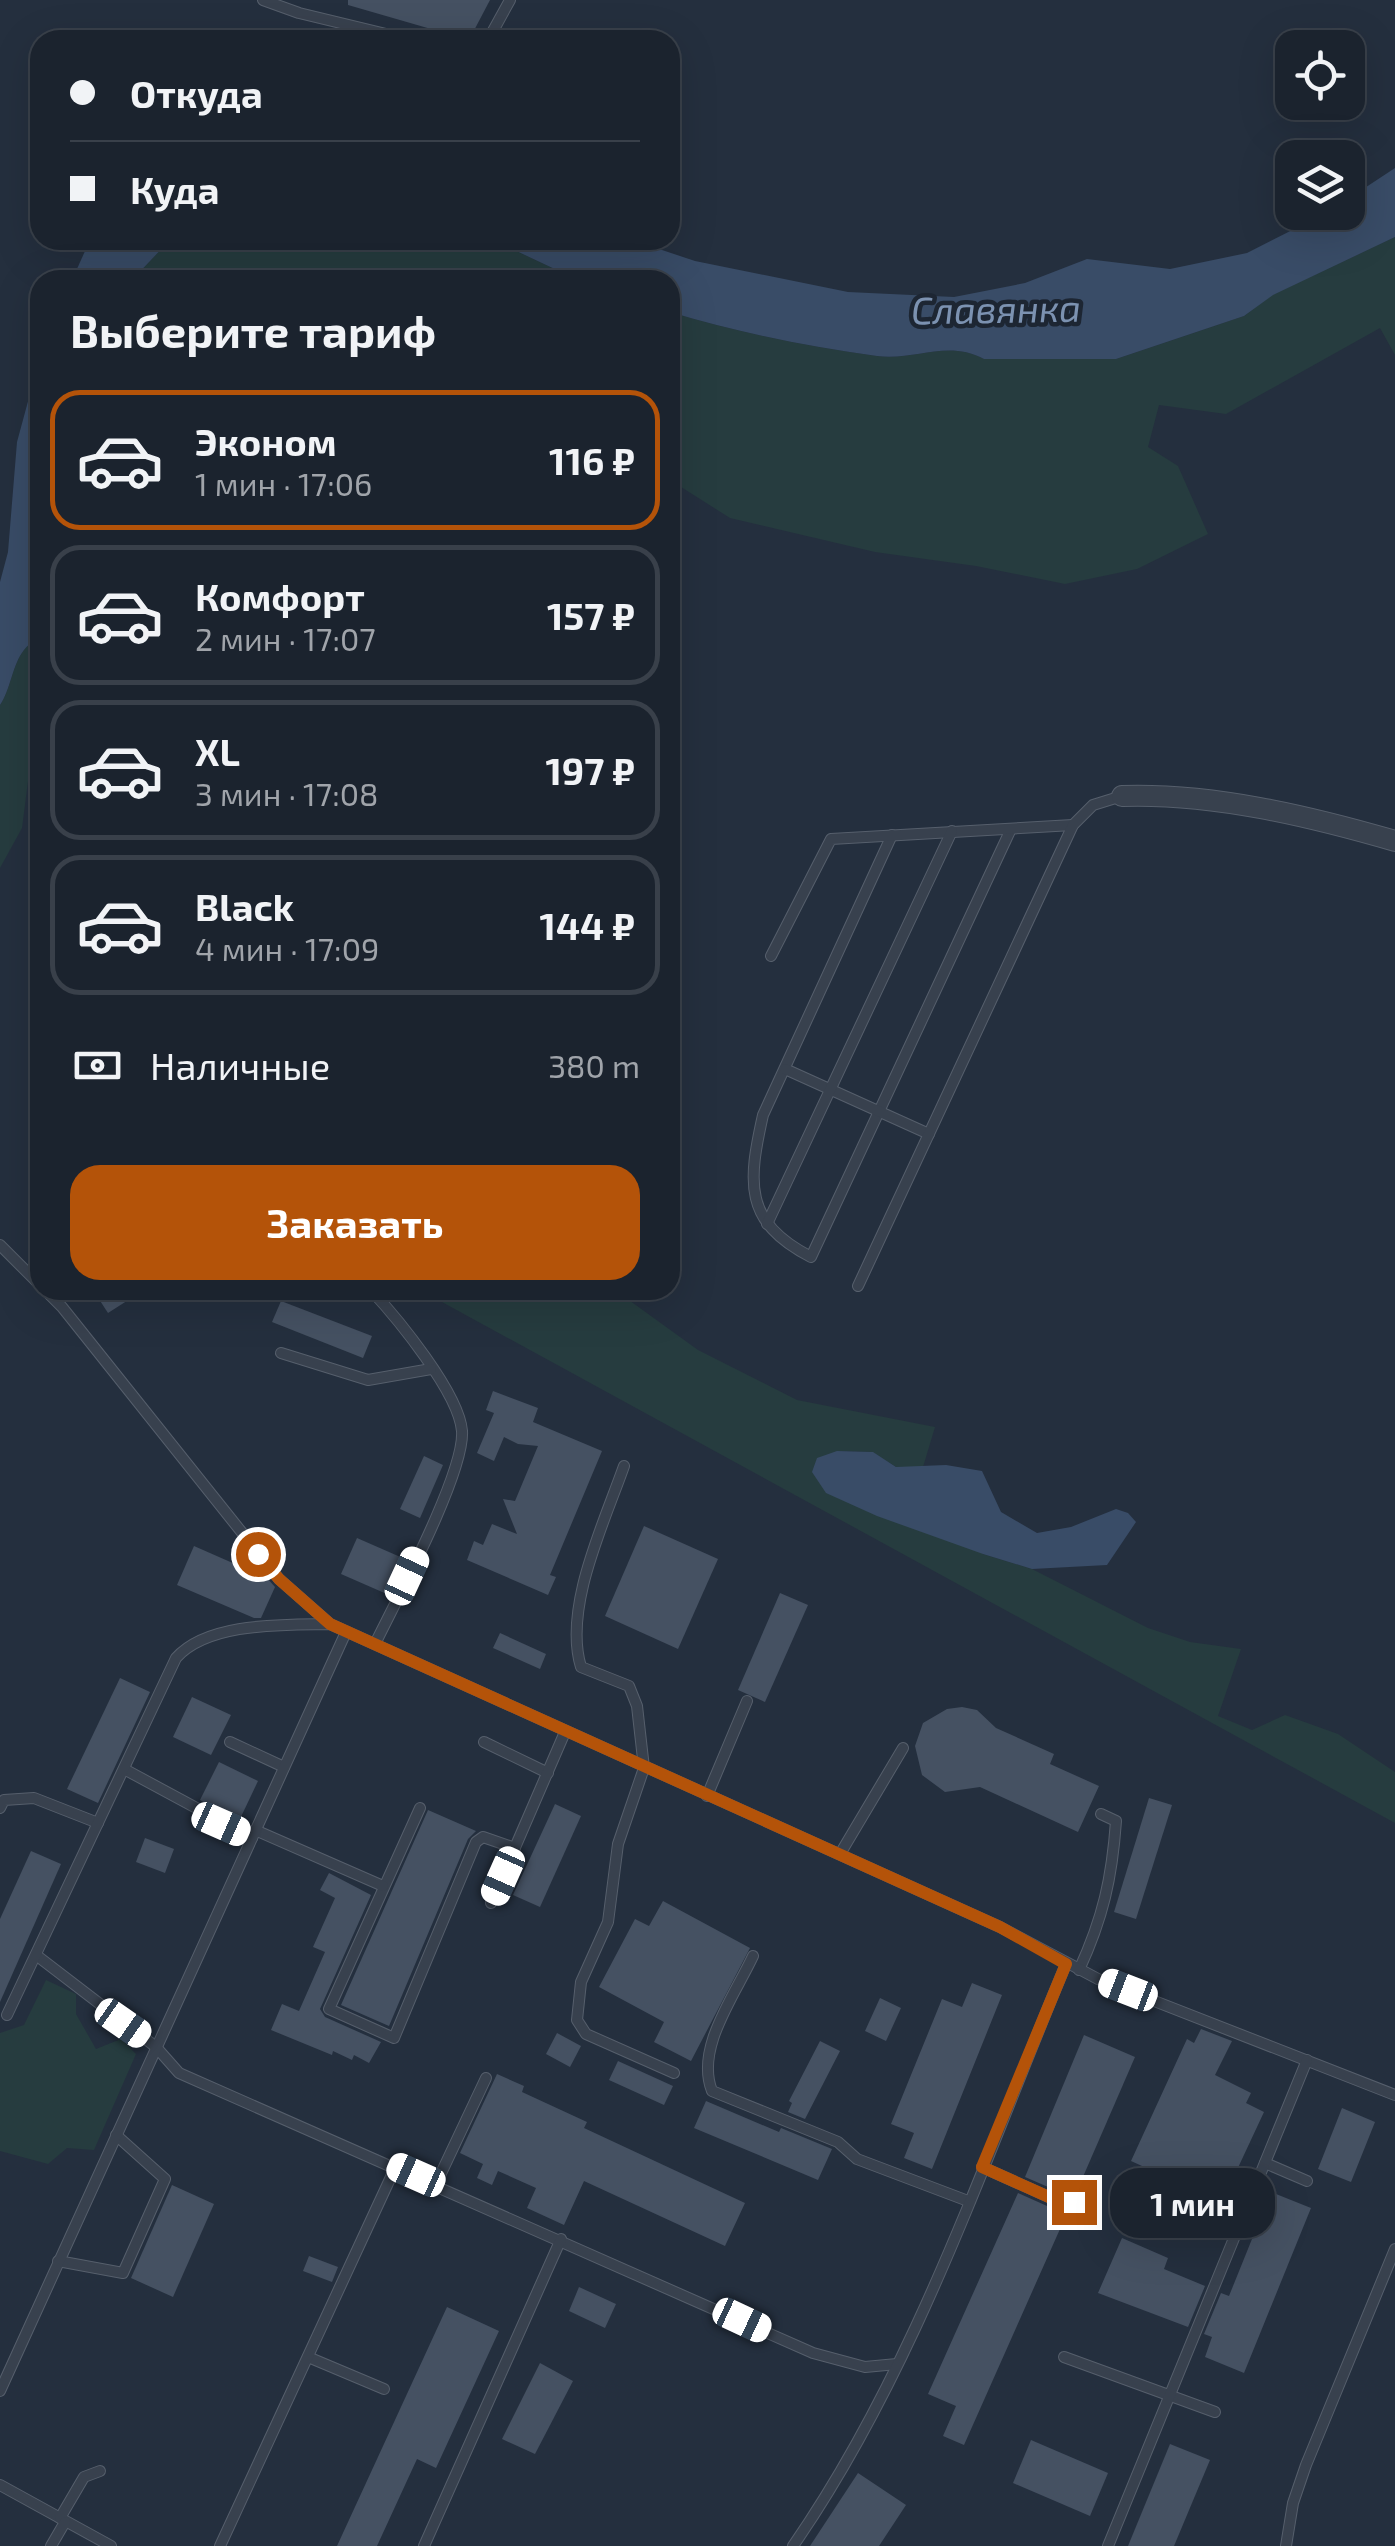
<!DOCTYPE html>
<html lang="ru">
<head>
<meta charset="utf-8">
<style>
  body { margin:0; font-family:"Exo 2",sans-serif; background:#242b36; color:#f1f3f6; height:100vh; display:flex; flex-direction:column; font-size:38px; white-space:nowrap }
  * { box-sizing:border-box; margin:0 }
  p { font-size:32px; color:#a0a4aa }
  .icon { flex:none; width:55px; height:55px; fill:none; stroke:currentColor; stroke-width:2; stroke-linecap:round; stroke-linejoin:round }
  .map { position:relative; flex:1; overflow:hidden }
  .side { position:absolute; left:30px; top:270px; width:650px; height:1030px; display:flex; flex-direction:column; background:#1b232e; border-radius:30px; box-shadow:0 10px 40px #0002,0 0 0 2px #39404a }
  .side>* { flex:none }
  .banner { position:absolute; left:30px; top:30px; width:650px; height:220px; border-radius:30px; box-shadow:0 10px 40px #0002,0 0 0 2px #39404a; display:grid; align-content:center; height:220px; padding:0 40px; background:#1b232e }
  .fabs { position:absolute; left:1275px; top:30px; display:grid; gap:20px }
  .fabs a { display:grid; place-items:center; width:90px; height:90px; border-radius:20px; background:#1b232e; box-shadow:0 10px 40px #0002,0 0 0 2px #39404a; font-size:50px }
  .end { position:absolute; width:45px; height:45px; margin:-22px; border:12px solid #b45309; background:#fff; box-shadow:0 0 0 5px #fff }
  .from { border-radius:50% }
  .bubble { position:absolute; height:70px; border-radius:30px; background:#1b232e; box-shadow:0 10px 40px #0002,0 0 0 2px #39404a; font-size:32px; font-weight:700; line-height:70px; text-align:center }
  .car { position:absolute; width:30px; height:60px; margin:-30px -15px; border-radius:12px; box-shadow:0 0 8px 2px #0007; background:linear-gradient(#fff 24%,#345 0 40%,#fff 0 76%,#345 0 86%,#fff 0) }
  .banner b { display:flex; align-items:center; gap:35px; height:95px; font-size:38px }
  .banner b+b { border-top:2px solid #39404a }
  .banner i { width:25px; height:25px; background:#f1f3f6 }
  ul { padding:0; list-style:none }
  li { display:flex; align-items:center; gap:30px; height:140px; margin:0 20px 15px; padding:0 20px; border:5px solid #39404a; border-radius:30px }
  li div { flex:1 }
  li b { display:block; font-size:38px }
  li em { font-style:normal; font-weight:700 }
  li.selected { border-color:#b45309 }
  li>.icon { width:90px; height:90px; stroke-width:1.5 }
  h2 { padding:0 40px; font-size:45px; line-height:120px }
  .pay { display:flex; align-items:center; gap:25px; height:110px; padding:0 40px; font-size:38px }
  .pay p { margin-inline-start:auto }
  .primary-button { display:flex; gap:20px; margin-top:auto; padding:20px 40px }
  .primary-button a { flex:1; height:115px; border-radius:30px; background:#b45309; color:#fff; font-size:40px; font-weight:700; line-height:115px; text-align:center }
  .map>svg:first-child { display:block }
  .green { fill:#263c3f }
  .water { fill:#394c67 }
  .building { fill:#455162 }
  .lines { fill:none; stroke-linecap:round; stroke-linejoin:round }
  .service-casing { stroke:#565f6c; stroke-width:12 }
  .minor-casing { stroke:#565f6c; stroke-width:22 }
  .service { stroke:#38414e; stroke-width:10 }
  .minor { stroke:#38414e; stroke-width:20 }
  .route { stroke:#b45309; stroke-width:12 }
  .labels { text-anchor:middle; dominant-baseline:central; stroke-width:9; stroke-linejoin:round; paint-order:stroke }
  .water-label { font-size:38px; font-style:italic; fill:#7c92b1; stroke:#1d2633 }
</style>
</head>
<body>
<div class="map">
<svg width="1395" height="2546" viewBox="0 0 1395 2546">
  <rect width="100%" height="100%" fill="#242f3e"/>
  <g class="green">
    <path d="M1395 237V355L1380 328 1226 414 1159 405 1148 447 1178 466 1208 534 1137 569 1065 584 976 566 875 552 730 518 670 480V312C737 332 807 347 877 356 915 361 947 339 984 359H1116L1244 316 1272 295Z"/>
    <polygon points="170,240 493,240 578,280 132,280"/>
    <path d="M40 631V687L22 828 0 868V705C11 689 12 665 24 650 31 641 36 642 40 631Z"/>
    <polygon points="420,1290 615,1290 698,1350 797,1400 935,1427 923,1467 896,1467 872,1452 837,1451 983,1554 1032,1569 1148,1628 1190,1642 1241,1649 1218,1716 1252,1730 1285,1715 1338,1734 1395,1772 1395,1823"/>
    <polygon points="46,1980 76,1994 76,2014 96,2049 121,2039 136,2054 94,2150 67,2148 48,2164 0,2151 0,2033 24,2025"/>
  </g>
  <g class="water">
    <path d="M1395 168V237L1273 295 1244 316 1116 359H984C947 339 915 361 877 356 807 347 737 332 670 312V280H578L493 240H632L695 261 848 292 954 297 1025 283 1087 259 1170 269 1247 253 1326 213 1348 212V199Z"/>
    <polygon points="90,240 170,240 132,280 72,280"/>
    <path d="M40 357V631C36 642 31 641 24 650 12 665 11 689 0 705V582L8 552 17 442Z"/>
    <polygon points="837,1451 873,1452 896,1467 946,1465 982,1471 1001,1512 1037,1533 1071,1527 1116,1509 1128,1513 1136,1522 1107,1565 1032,1569 983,1554 877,1516 826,1493 812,1472 817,1458"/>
  </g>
  <g class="building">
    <polygon points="348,0 490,0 469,40 348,5"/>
    <polygon points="93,1290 144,1290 108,1313"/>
    <polygon points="281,1301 372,1336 363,1358 272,1322"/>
    <polygon points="493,1391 538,1408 533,1422 602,1451 550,1575 556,1577 548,1595 467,1560 474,1541 483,1545 492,1524 517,1534 503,1499 515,1501 538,1446 518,1444 504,1437 494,1461 477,1453 494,1413 486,1410"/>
    <polygon points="424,1456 443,1465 420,1518 400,1509"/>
    <polygon points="644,1526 718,1559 678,1649 605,1616"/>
    <polygon points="357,1538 405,1559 389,1595 341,1574"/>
    <polygon points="194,1546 267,1578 275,1587 261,1618 254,1618 177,1585"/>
    <polygon points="780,1593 808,1605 765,1702 738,1690"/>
    <polygon points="500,1633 546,1654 540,1669 493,1648"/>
    <polygon points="120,1678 150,1692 98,1803 67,1789"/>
    <polygon points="192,1697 231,1715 211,1755 173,1737"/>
    <polygon points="962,1707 977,1710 996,1728 1054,1754 1050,1764 1099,1786 1078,1832 980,1787 945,1792 922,1775 915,1746 923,1723 947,1709"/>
    <polygon points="219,1762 258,1781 239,1821 200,1800"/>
    <polygon points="1149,1798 1172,1805 1136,1919 1114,1912"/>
    <polygon points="555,1804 581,1816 540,1907 513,1895"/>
    <polygon points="428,1810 476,1831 468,1839 389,2026 341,2005"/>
    <polygon points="145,1838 174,1849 165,1873 136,1862"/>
    <polygon points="31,1851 61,1864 0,2002 0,1919"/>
    <polygon points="329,1873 371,1895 320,2009 325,2017 381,2042 369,2063 354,2055 352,2060 333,2051 332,2055 271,2030 282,2004 299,2011 325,1952 313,1947 335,1898 320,1890"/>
    <polygon points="663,1901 750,1948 691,2061 654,2042 664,2022 599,1987 635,1919 649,1926"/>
    <polygon points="972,1983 1002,1995 932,2169 904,2158 914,2133 891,2124 942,1999 962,2007"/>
    <polygon points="880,1998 901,2008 886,2041 865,2031"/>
    <polygon points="1201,2029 1232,2041 1215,2075 1251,2093 1246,2103 1264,2112 1222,2202 1203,2194 1198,2205 1176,2195 1173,2202 1156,2195 1164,2176 1131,2161 1187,2039 1194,2043"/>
    <polygon points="557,2033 581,2046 570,2067 546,2054"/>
    <polygon points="1084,2035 1135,2057 1079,2186 1071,2193 1062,2193 1025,2177"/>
    <polygon points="820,2041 840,2051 805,2119 788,2112 792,2103 789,2101"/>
    <polygon points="618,2061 673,2086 664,2105 609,2080"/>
    <polygon points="497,2074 524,2086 522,2092 587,2122 584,2128 745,2203 725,2246 584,2181 564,2225 527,2208 536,2188 498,2171 492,2185 477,2178 483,2164 460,2153"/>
    <polygon points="706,2101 779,2132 781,2128 832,2149 818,2180 694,2128"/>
    <polygon points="1342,2108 1375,2122 1351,2182 1318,2169"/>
    <polygon points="172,2185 214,2204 173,2297 131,2278"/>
    <polygon points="1271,2192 1311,2208 1244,2373 1205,2357 1212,2337 1204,2334 1221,2293 1229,2296"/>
    <polygon points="1018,2193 1056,2210 1068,2211 964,2445 943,2436 956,2406 928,2394"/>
    <polygon points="1122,2238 1168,2258 1164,2269 1205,2286 1188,2327 1098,2293"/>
    <polygon points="309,2256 338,2267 332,2282 303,2271"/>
    <polygon points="579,2287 616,2304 605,2328 569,2311"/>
    <polygon points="447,2307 499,2331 436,2468 417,2459 377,2546 337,2546"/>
    <polygon points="540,2363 573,2381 535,2454 502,2439"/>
    <polygon points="1031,2440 1108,2473 1090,2516 1013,2483"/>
    <polygon points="1170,2444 1210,2460 1174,2546 1128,2546"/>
    <polygon points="858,2473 906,2505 879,2546 810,2546"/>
  </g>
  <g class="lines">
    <defs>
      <g id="service">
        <polyline points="263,0 299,13 411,40"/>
        <polyline points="488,40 510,0"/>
        <path d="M892 835 763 1115C748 1182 743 1222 811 1257L1011 829"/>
        <polyline points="771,956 831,839 1073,825"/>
        <polyline points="785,1069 929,1134"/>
        <polyline points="767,1224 952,831"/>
        <polyline points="0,1245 40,1285"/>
        <polyline points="858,1286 1073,825 1093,805 1122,796"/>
        <polyline points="45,1290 62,1307 279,1579 329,1623"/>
        <path d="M371 1290C397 1318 459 1393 462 1431 465 1472 396 1601 375 1644"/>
        <polyline points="281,1353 368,1380 431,1369"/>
        <path d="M624 1466C604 1523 563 1608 581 1667L629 1686 637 1706 644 1768 618 1844 608 1922 581 1982 577 2020 586 2034 674 2073"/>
        <polyline points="230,1742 284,1767"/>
        <polyline points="484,1742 548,1773"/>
        <polyline points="124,1769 252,1838"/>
        <polyline points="707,1796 747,1701"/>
        <polyline points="0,1808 4,1800 34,1798 98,1823"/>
        <polyline points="420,1808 329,2009 394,2038 476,1842 483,1837 515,1848"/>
        <polyline points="255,1830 383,1886"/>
        <polyline points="840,1854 903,1748"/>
        <polyline points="491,1903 565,1732"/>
        <polyline points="36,1955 156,2047 179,2073 813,2353 865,2367 897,2364"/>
        <path d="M753 1956C735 1995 695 2048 712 2091L838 2142 857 2159 968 2201"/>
        <path d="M1079 1970C1103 1918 1112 1878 1116 1821L1101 1814"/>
        <path d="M7 2015 176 1658C208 1622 283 1625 330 1624L1000 1927 1098 1979 1395 2095"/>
        <polyline points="1265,2163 1307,2181"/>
        <polyline points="982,2167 1060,2202 1074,2202 1089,2189"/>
        <polyline points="436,2184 486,2078"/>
        <polyline points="58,2261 123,2273 165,2179 116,2135"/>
        <polyline points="308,2357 384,2389"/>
        <polyline points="1064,2357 1215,2412"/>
        <polyline points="0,2391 346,1632"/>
        <polyline points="0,2485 111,2546"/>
        <polyline points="60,2518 84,2477 100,2471"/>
        <polyline points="51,2546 65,2522"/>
        <polyline points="220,2546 396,2166"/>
        <polyline points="424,2546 561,2239"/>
        <path d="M793 2546C915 2370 984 2160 1066 1964"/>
        <polyline points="1108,2546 1307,2060"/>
        <polyline points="1286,2546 1293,2503 1306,2465 1395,2249"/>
      </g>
      <path id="minor" d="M1122 796C1212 793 1309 816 1395 841"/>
    </defs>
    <use href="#service" class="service-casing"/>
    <use href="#minor" class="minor-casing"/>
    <use href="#service" class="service"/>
    <use href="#minor" class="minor"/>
  </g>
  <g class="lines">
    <polyline class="route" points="258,1554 279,1579 330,1624 1000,1927 1066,1964 982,2167 1060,2202 1074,2202"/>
  </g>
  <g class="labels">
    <g class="water-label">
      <text transform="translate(996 308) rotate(-1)">Славянка</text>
    </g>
  </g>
</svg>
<div class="fabs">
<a><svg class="icon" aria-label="locate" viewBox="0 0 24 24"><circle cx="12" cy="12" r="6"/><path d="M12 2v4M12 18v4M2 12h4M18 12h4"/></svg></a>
<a><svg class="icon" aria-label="layers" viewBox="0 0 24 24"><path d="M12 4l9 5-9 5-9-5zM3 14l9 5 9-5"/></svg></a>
</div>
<i class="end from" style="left:258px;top:1554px"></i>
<i class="end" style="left:1074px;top:2202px"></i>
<div class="bubble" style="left:1110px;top:2168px;width:165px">1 мин</div>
<i class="car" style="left:407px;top:1576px;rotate:25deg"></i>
<i class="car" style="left:221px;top:1824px;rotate:114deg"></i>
<i class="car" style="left:503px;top:1876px;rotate:204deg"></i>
<i class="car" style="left:1128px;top:1990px;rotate:291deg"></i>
<i class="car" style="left:123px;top:2023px;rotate:125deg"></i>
<i class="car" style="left:416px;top:2175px;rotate:294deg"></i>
<i class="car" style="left:742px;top:2320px;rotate:115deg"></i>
<div class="banner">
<b><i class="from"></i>Откуда</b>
<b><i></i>Куда</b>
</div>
<section class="side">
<h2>Выберите тариф</h2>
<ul>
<li class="selected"><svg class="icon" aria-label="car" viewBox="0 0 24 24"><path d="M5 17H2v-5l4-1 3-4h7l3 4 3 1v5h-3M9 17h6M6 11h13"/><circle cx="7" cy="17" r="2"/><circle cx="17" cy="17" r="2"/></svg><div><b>Эконом</b><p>1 мин · 17:06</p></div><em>116 ₽</em></li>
<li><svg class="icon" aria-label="car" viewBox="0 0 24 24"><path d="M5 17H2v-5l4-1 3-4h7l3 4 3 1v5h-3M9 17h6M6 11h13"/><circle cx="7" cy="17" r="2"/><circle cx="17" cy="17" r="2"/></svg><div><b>Комфорт</b><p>2 мин · 17:07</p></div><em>157 ₽</em></li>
<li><svg class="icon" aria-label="car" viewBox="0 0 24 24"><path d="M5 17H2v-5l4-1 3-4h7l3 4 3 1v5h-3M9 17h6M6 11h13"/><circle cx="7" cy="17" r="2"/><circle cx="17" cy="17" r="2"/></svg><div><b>XL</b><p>3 мин · 17:08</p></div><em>197 ₽</em></li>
<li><svg class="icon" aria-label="car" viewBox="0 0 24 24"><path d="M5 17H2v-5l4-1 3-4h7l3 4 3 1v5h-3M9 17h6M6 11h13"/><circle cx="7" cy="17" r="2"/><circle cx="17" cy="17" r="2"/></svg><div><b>Black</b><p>4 мин · 17:09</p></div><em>144 ₽</em></li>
</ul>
<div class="pay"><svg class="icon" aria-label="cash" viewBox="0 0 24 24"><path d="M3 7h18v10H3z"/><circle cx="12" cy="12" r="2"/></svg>Наличные<p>380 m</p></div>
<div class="primary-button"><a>Заказать</a></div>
</section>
</div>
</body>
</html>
